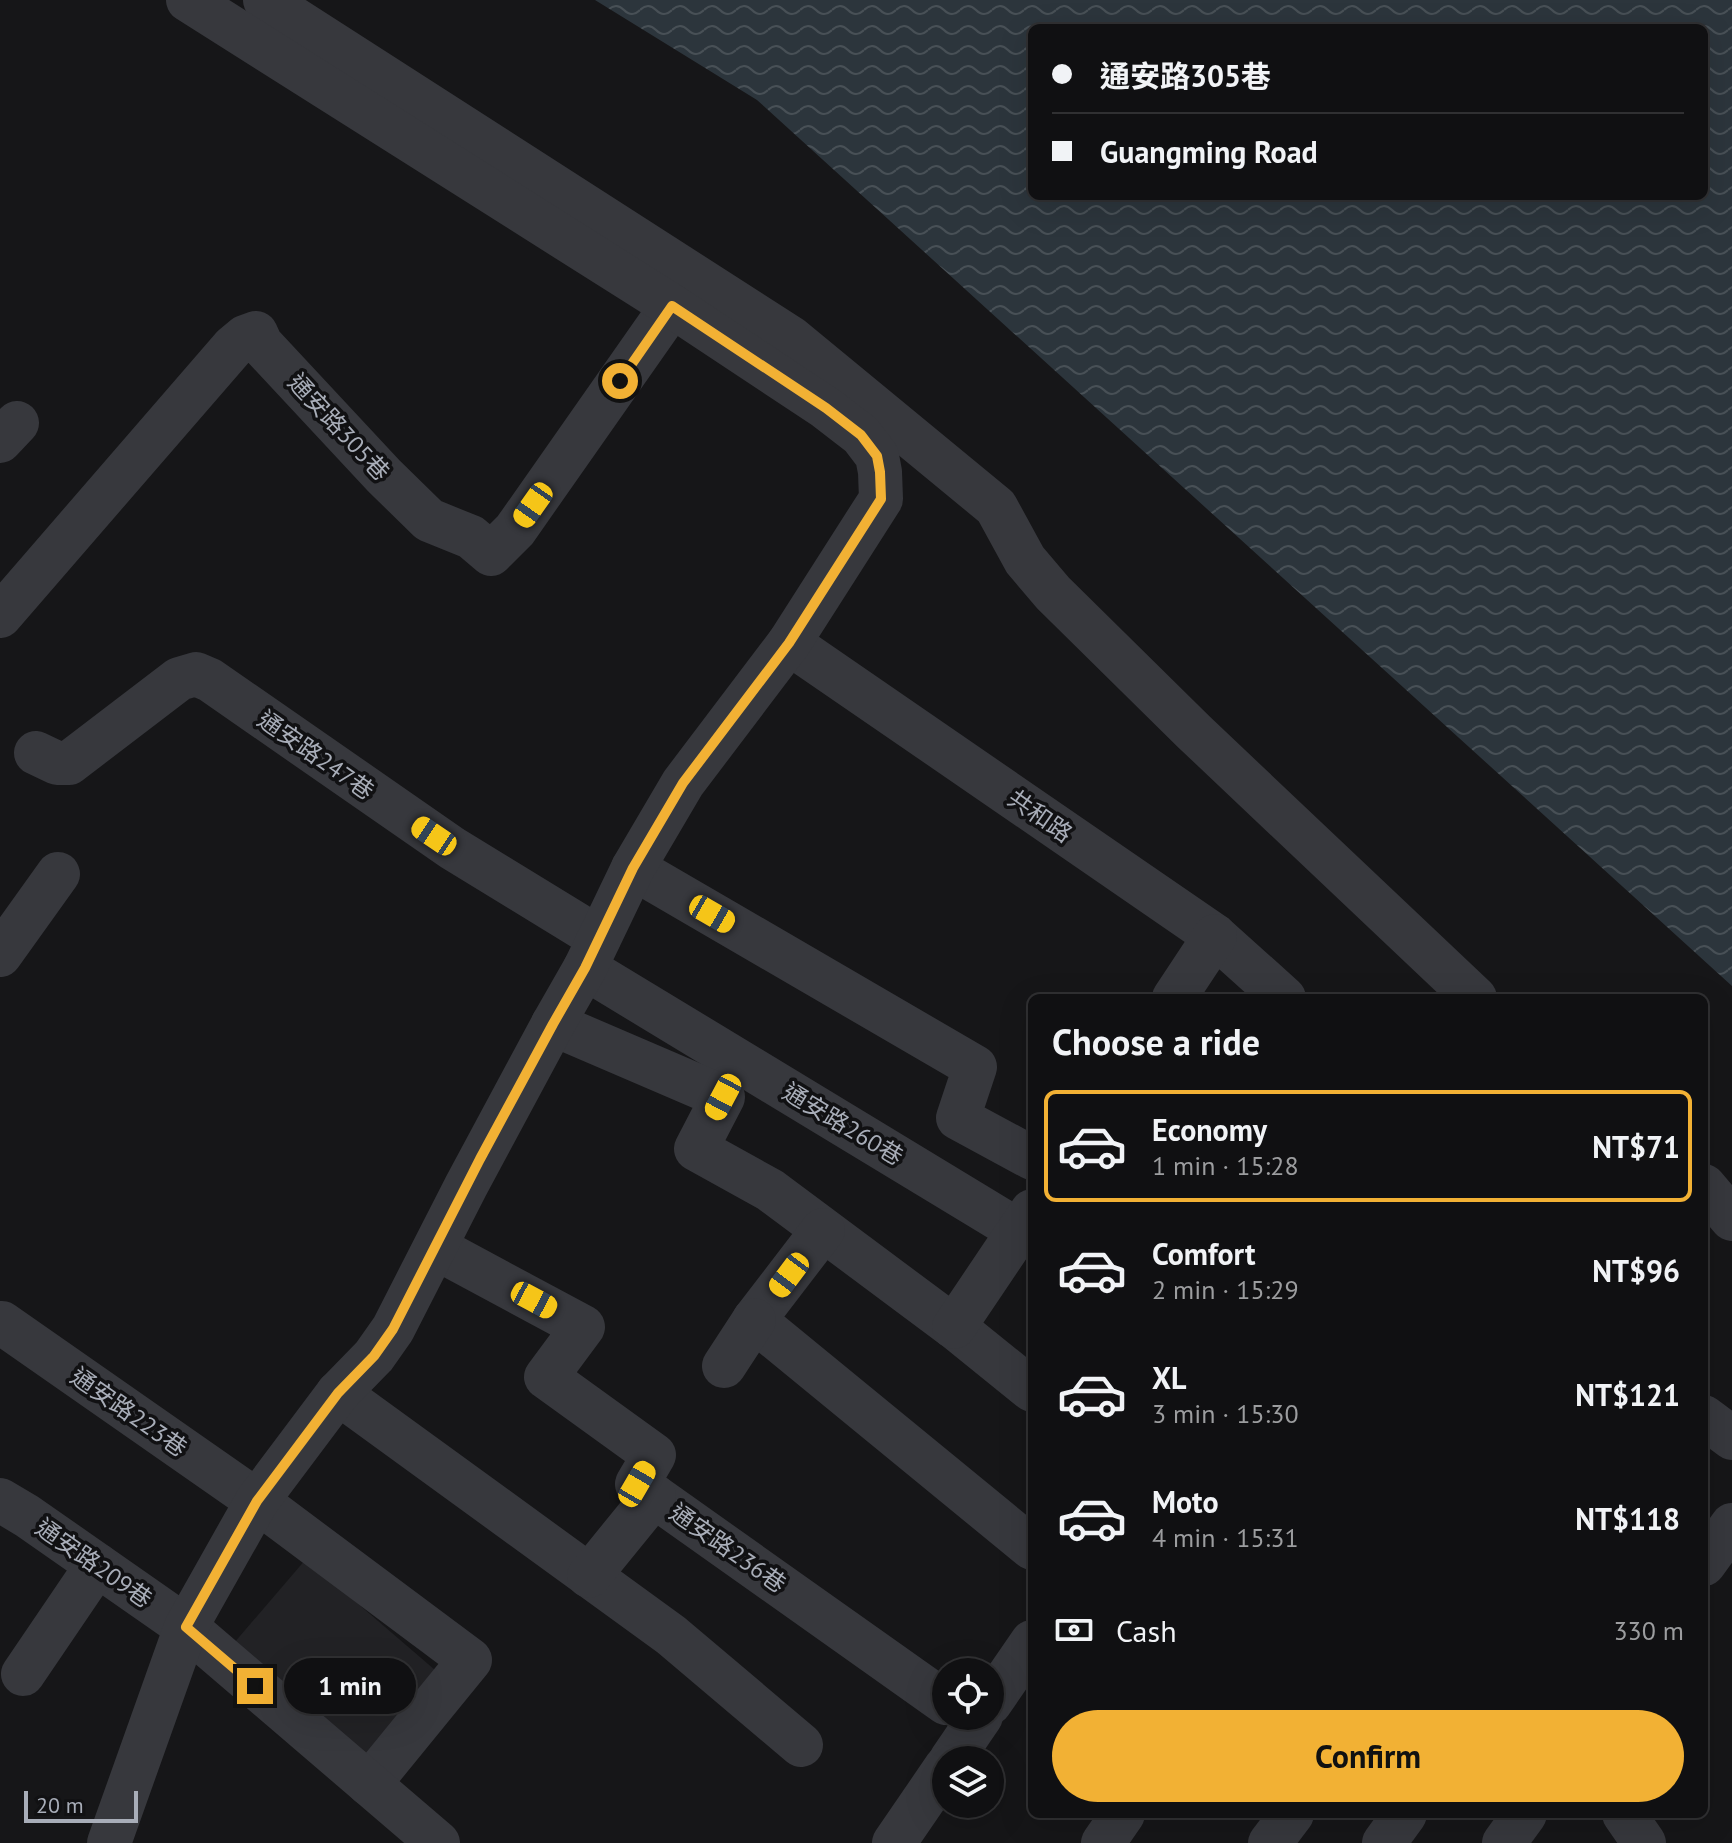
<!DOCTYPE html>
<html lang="en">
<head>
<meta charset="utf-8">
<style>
  body { margin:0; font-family:"PT Sans","Noto Sans TC",sans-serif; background:#1e1e20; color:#f1f3f6; height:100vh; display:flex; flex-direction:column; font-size:30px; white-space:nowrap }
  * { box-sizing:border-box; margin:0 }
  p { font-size:26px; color:#9c9d9f }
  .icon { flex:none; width:44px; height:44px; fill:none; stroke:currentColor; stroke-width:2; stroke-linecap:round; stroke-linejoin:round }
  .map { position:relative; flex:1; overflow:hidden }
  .details { position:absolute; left:1028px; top:994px; width:680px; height:824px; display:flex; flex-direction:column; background:#101012; border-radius:12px; box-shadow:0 8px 32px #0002,0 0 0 2px #303032 }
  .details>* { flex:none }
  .top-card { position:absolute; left:1028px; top:24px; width:680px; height:176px; border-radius:12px; box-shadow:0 8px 32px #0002,0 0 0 2px #303032; display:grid; align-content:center; height:176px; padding:0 24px; background:#101012 }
  .tools { position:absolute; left:932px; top:1658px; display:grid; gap:16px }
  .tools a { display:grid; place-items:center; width:72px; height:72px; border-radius:50%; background:#101012; box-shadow:0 8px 32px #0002,0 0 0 2px #303032; font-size:40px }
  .scale { position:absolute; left:24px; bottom:20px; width:114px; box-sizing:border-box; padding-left:8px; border:4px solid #a8adb8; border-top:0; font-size:22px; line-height:28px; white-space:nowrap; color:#a8adb8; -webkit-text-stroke:6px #111113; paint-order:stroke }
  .end { position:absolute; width:36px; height:36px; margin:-18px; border:10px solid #f2b134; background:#111; box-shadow:0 0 0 4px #111 }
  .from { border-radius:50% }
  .bubble { position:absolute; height:56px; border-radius:28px; background:#101012; box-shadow:0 8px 32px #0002,0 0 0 2px #303032; font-size:26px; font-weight:700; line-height:56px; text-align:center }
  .car { position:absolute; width:24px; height:48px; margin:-24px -12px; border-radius:10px; box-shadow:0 0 6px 2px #0007; background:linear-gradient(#f5c518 24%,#345 0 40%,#f5c518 0 76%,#345 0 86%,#f5c518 0) }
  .top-card b { display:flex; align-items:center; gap:28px; height:76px; font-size:30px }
  .top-card b+b { border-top:2px solid #303032 }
  .top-card i { width:20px; height:20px; background:#f1f3f6 }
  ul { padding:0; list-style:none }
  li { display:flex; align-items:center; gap:24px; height:112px; margin:0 16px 12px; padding:0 8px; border:4px solid transparent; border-radius:12px }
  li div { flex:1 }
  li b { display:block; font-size:30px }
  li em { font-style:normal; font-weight:700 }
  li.selected { border-color:#f2b134 }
  li>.icon { width:72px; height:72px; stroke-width:1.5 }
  h2 { padding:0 24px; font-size:36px; line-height:96px }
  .pay { display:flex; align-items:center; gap:20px; height:88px; padding:0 24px; font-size:30px }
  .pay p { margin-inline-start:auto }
  .cta { display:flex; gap:16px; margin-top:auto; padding:16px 24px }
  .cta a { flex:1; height:92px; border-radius:48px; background:#f2b134; color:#111; font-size:32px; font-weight:700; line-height:92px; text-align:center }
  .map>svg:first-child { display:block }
  .built { fill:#222225 }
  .water { fill:url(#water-waves); fill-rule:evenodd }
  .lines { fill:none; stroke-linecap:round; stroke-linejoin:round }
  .minor { stroke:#37383d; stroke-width:44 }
  .route { stroke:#f2b134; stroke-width:10 }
  .labels { text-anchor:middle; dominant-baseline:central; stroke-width:7; stroke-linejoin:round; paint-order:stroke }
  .street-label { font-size:24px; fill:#a8adb8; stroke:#111113 }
</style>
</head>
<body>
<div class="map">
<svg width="1732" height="1843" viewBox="0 0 1732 1843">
  <defs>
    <pattern id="water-waves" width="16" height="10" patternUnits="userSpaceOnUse" patternTransform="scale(2)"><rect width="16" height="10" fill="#2c353c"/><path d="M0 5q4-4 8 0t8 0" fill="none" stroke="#485056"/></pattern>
  </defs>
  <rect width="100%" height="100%" fill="#161618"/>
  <polygon class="built" points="306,1559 442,1676 370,1759 234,1643"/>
  <path class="water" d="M595 0H1732V986L757 100ZM1032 28H1704V196H1032Z"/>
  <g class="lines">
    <g class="minor">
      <polyline points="265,0 791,338 996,507 1025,560 1053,593 1194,732 1475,998"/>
      <polyline points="0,441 17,423"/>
      <polyline points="0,616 233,347 245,337 256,333 261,344 384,476 429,520 471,537 491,554 515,530 672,306"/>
      <polyline points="789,643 1215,936 1284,998"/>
      <polyline points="36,753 57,763 69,763 179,679 196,674 210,680 452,848 599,938"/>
      <polyline points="633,868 975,1067 958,1118 1032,1158"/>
      <polyline points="0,955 58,874"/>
      <polyline points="585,968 1019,1231"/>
      <polyline points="1174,998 1215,936"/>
      <polyline points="553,1024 723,1097 696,1149 770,1190 954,1327 1032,1390"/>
      <polyline points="1704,1186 1732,1219"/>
      <polyline points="823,1230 754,1320 1032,1548"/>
      <polyline points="436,1248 583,1327 546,1377 654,1455 637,1484 946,1703"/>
      <polyline points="2,1323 257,1501 470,1660 369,1784"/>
      <polyline points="954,1327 1032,1211"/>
      <polyline points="724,1366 754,1320"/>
      <polyline points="338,1393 671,1635 801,1745"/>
      <polyline points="1704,1417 1732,1438"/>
      <polyline points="0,1500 27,1516 186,1627 438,1843"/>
      <polyline points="1704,1564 1732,1525"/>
      <polyline points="589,1576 654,1496"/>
      <polyline points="23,1674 97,1565"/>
      <polyline points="990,1703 1032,1642"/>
      <polyline points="951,1760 981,1716"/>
      <polyline points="1624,1814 1644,1843"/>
      <polyline points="109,1843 186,1627 257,1501 338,1393 374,1356 393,1329 466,1186 553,1024 585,968 633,868 683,783 789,643 881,499 880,472 877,456 861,435 826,408 672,306 188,0"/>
      <polyline points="894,1843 946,1767"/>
      <polyline points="1103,1843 1123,1814"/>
      <polyline points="1270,1843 1292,1814"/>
      <polyline points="1384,1843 1405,1814"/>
      <polyline points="1504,1843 1525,1814"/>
    </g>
  </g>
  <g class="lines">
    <polyline class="route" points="255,1686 186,1627 257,1501 338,1393 374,1356 393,1329 480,1159 553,1024 585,968 633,868 683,783 789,643 881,499 880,472 877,456 861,435 826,408 672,306 620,381"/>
  </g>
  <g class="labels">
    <g class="street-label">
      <text transform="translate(339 427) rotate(47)">通安路305巷</text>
      <text transform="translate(316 755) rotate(35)">通安路247巷</text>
      <text transform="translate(1040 816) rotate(35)">共和路</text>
      <text transform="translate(843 1124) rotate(31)">通安路260巷</text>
      <text transform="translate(129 1412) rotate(35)">通安路223巷</text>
      <text transform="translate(728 1548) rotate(35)">通安路236巷</text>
      <text transform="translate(94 1563) rotate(35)">通安路209巷</text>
    </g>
  </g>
</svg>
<div class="tools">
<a><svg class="icon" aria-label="locate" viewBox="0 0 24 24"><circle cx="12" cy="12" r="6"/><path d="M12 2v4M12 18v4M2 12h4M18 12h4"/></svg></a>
<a><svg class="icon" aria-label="layers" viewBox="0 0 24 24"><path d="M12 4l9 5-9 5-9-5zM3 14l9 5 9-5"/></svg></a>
</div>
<div class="scale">20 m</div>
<i class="end from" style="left:620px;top:381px"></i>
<i class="end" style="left:255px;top:1686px"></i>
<div class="bubble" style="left:284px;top:1658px;width:132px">1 min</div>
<i class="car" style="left:533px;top:505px;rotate:215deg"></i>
<i class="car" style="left:434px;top:836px;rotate:304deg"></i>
<i class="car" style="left:712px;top:914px;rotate:120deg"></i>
<i class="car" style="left:723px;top:1097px;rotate:208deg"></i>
<i class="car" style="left:789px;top:1275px;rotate:217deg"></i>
<i class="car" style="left:534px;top:1300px;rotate:118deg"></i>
<i class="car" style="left:637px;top:1484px;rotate:30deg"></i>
<div class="top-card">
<b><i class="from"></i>通安路305巷</b>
<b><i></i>Guangming Road</b>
</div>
<section class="details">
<h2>Choose a ride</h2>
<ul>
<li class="selected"><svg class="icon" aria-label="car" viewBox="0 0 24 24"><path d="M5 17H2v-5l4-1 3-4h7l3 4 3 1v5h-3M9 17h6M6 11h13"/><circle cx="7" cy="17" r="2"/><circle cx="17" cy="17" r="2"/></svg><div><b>Economy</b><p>1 min · 15:28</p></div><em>NT$71</em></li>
<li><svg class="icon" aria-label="car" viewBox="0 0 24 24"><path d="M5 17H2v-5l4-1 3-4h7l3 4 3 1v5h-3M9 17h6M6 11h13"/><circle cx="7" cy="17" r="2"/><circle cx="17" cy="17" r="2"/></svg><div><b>Comfort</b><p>2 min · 15:29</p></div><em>NT$96</em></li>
<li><svg class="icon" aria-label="car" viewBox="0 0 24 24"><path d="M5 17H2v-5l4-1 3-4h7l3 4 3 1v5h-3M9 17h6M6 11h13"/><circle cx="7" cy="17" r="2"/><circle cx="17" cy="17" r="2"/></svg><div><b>XL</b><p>3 min · 15:30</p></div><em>NT$121</em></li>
<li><svg class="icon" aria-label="car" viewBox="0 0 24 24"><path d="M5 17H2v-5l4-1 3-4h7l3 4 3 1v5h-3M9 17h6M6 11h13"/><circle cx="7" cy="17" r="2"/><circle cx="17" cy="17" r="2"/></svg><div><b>Moto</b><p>4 min · 15:31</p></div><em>NT$118</em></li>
</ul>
<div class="pay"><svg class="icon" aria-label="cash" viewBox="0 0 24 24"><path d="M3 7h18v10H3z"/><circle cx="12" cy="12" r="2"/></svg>Cash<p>330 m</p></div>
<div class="cta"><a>Confirm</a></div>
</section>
</div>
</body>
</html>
